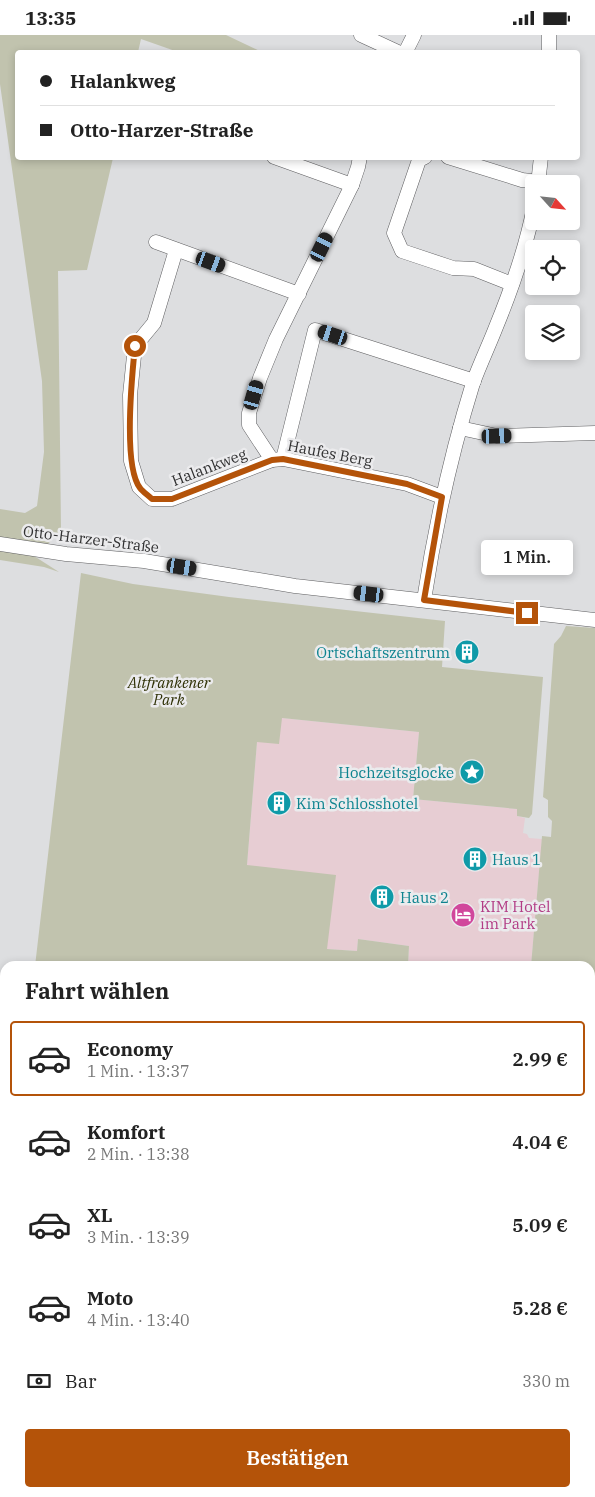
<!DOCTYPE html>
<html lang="de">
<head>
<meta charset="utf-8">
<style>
  body { margin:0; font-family:"IBM Plex Serif",serif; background:#f6f6f6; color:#222; height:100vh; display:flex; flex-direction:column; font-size:19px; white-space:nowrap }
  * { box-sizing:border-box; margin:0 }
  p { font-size:16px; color:#767676 }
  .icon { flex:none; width:28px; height:28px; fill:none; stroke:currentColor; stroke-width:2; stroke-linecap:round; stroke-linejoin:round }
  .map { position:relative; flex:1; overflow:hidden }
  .panel { position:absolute; left:0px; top:926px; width:595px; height:536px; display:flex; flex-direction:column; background:#fff; border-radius:15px 15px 0 0; box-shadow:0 2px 8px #0003 }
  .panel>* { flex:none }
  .top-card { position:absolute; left:15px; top:15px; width:565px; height:110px; border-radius:5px; box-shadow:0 2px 8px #0003; display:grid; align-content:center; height:110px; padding:0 25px; background:#fff }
  .needle { width:32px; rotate:117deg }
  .controls { position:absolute; left:525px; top:140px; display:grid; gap:10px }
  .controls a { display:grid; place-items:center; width:55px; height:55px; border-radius:5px; background:#fff; box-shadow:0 2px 8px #0003; font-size:25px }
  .end { position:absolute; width:22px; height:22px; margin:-11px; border:6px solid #b45309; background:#fff; box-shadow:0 0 0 2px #fff }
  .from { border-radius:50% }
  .bubble { position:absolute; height:35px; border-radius:5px; background:#fff; box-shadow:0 2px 8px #0003; font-size:16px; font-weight:600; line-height:35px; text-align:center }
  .car { position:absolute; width:15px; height:30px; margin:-15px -8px; border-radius:6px; box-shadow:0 0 4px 1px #0007; background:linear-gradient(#222 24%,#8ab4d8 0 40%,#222 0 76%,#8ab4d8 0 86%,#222 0) }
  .top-card b { display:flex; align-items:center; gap:18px; height:48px; font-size:19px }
  .top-card b+b { border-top:1px solid #e0e0e0 }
  .top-card i { width:12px; height:12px; background:#222 }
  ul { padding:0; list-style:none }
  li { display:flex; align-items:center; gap:15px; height:75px; margin:0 10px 8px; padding:0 15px; border:2px solid transparent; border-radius:5px }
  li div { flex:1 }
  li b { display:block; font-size:19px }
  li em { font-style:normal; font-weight:600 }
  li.current { border-color:#b45309 }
  li>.icon { width:45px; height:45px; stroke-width:1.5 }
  h2 { padding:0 25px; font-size:22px; line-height:60px }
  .pay { display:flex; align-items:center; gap:12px; height:55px; padding:0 25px; font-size:19px }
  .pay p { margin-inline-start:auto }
  .primary-button { display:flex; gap:10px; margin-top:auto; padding:10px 25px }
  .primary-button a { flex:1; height:58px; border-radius:5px; background:#b45309; color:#fff; font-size:20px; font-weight:600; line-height:58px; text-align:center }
  .status { display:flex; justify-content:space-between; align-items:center; height:35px; padding:0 25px; background:#fff; direction:ltr }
  .status svg { height:14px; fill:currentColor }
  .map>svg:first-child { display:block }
  .commercial { fill:#e7cdd3 }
  .green { fill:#c1c3ae }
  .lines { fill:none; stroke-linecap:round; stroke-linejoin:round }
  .street-casing { stroke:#5e5e60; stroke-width:15 }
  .highway-casing { stroke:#b2912d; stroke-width:25 }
  .street { stroke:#fff; stroke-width:14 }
  .highway { stroke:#f8c52b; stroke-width:24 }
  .route { stroke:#b45309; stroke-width:6 }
  .labels { text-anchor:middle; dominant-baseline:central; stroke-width:5; stroke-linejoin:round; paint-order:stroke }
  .street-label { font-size:15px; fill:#303031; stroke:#ebebed }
  .culture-label { font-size:15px; fill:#0d838f; stroke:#ebebed; text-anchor:start }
  .park-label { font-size:15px; font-style:italic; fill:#2f3105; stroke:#ebebed }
  .hotel-label { font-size:15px; fill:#b23c85; stroke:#ebebed; text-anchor:start }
</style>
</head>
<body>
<div class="status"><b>13:35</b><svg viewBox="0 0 49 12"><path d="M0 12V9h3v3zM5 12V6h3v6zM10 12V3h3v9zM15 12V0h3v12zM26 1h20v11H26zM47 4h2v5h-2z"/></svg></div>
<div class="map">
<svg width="595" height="1462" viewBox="0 0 595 1462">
  <rect width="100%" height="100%" fill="#dddee0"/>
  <polygon class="commercial" points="282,683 419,697 413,764 518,774 517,781 525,783 523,798 527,799 529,803 542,804 531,931 408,931 409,911 358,904 357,916 327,914 247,830 257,707"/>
  <g class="green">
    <polygon points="0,0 226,0 262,17 178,17 141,4 138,17 18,18 18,122 113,123 87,235 58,236 61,495 47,510 0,502 0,474 25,478 37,471 44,417 42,346 0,49"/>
    <polygon points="0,515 34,521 59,537 44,532 0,525"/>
    <polygon points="81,538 133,549 229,562 445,586 442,632 543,642 532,779 529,783 517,781 517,774 413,764 419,697 282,683 279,709 257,707 247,830 336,840 327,914 357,916 358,904 409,911 408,931 35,931"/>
    <polygon points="566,591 595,593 595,1156 590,1168 590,931 531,931 542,801 551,802 552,786 548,782 548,765 543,762 554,609 561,601"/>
    <polygon points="595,1346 595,1462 555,1462 557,1458 590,1458 590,1361"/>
    <polygon points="394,1458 424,1458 422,1462 394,1462"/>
    <polygon points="438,1458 493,1458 492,1462 437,1462"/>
  </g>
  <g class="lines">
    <defs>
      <g id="street">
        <polyline points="361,0 400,18"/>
        <polyline points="405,18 414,0"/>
        <polyline points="549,18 549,0"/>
        <polyline points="274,122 352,150"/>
        <polyline points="425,122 419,125 394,198 402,216 453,233 474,234 512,249"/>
        <polyline points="448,122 522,145 539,147"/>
        <polyline points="538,149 541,122"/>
        <polyline points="156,207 299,259"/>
        <polyline points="176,215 154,288 135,311 130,360 131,426 139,452 152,464 172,464 272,425 283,424 407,449 442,462"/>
        <polyline points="460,393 497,401 595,398"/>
        <polyline points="283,424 315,295 474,346"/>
        <polyline points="272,425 249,390 249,378 260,343 276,304 352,150 358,132 360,122"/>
        <polyline points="0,509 66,519 144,526 295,551 595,585"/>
        <path d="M424 565C435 492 451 419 473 348 480 329 489 310 496 292 512 253 526 213 534 172"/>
      </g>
      <g id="highway">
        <polyline points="590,1224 595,1209"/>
        <polyline points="590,1315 595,1300"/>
        <polyline points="508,1462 510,1458"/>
        <polyline points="539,1462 541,1458"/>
      </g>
    </defs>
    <use href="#street" class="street-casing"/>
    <use href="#highway" class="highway-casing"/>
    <use href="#street" class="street"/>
    <use href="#highway" class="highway"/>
  </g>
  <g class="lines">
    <path class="route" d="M135 311C132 340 123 431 140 453 143 457 148 460 152 464H172L272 425 283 424 407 449 442 462 424 565 527 578"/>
  </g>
  <defs>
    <symbol id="building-disc" viewBox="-11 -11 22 22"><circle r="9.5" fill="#0f9aa8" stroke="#ebebed"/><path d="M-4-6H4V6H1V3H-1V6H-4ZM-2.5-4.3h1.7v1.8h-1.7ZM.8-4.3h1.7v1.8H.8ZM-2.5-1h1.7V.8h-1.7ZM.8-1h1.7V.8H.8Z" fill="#fff"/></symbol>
    <symbol id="sight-disc" viewBox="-11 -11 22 22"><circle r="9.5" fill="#0f9aa8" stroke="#ebebed"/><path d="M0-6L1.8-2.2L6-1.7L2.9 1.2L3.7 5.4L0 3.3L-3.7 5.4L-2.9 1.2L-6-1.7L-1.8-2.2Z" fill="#fff"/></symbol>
    <symbol id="hotel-disc" viewBox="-11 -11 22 22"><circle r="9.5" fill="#d1479c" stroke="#ebebed"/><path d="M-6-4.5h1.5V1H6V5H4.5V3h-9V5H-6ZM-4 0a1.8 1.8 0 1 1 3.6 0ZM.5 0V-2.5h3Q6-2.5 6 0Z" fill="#fff"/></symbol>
  </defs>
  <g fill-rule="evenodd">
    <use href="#building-disc" x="453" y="603" width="28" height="28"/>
    <use href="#sight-disc" x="458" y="723" width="28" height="28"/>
    <use href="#building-disc" x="265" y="754" width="28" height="28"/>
    <use href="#building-disc" x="461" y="810" width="28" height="28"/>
    <use href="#building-disc" x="368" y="848" width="28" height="28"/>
    <use href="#hotel-disc" x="449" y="866" width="28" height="28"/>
  </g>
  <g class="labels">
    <g class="street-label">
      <text transform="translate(330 418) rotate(11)">Haufes Berg</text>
      <text transform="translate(209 432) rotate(-21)">Halankweg</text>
      <text transform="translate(91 504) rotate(7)">Otto-Harzer-Straße</text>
    </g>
    <g class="culture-label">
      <text x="450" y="617" text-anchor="end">Ortschaftszentrum</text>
      <text x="454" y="737" text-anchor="end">Hochzeitsglocke</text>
      <text x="296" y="768">Kim Schlosshotel</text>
      <text x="492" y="824">Haus 1</text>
      <text x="400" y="862">Haus 2</text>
    </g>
    <g class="park-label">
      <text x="169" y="647">Altfrankener<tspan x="169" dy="17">Park</tspan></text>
    </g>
    <g class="hotel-label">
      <text x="480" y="871">KIM Hotel<tspan x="480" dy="17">im Park</tspan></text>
    </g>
  </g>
</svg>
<div class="controls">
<a><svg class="needle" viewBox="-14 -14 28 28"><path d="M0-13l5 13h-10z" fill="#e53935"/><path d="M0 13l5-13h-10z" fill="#767676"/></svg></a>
<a><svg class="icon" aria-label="locate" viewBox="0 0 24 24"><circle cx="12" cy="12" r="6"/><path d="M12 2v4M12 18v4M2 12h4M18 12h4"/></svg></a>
<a><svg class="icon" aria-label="layers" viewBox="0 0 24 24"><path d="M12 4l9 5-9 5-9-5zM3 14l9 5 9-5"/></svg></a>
</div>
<i class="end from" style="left:135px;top:311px"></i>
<i class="end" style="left:527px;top:578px"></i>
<div class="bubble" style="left:481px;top:505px;width:92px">1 Min.</div>
<i class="car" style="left:322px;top:212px;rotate:26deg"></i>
<i class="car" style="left:211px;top:227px;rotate:110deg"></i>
<i class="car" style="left:333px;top:300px;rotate:288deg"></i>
<i class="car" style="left:254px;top:360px;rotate:16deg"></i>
<i class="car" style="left:497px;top:401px;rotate:88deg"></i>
<i class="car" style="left:182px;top:532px;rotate:99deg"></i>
<i class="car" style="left:369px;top:559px;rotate:277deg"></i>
<div class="top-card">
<b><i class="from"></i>Halankweg</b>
<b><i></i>Otto-Harzer-Straße</b>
</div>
<section class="panel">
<h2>Fahrt wählen</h2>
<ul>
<li class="current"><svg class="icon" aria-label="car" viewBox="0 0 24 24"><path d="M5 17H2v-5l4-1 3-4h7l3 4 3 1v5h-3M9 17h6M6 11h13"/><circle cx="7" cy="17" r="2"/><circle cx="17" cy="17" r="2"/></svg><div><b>Economy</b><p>1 Min. · 13:37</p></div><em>2.99 €</em></li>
<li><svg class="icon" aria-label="car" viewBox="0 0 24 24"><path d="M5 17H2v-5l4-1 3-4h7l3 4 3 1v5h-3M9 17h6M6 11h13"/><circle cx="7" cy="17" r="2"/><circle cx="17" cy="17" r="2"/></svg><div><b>Komfort</b><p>2 Min. · 13:38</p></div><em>4.04 €</em></li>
<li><svg class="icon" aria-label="car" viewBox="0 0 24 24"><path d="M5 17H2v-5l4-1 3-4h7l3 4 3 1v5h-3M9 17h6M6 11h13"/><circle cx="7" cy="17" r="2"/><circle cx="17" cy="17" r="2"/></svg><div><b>XL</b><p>3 Min. · 13:39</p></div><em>5.09 €</em></li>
<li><svg class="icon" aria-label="car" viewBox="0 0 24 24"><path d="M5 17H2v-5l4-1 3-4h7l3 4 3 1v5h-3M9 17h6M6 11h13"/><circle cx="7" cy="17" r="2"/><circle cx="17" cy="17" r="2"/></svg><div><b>Moto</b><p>4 Min. · 13:40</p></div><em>5.28 €</em></li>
</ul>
<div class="pay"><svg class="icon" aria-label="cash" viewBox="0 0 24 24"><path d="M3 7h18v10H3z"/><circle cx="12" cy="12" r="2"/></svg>Bar<p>330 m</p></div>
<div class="primary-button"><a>Bestätigen</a></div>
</section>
</div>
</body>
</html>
